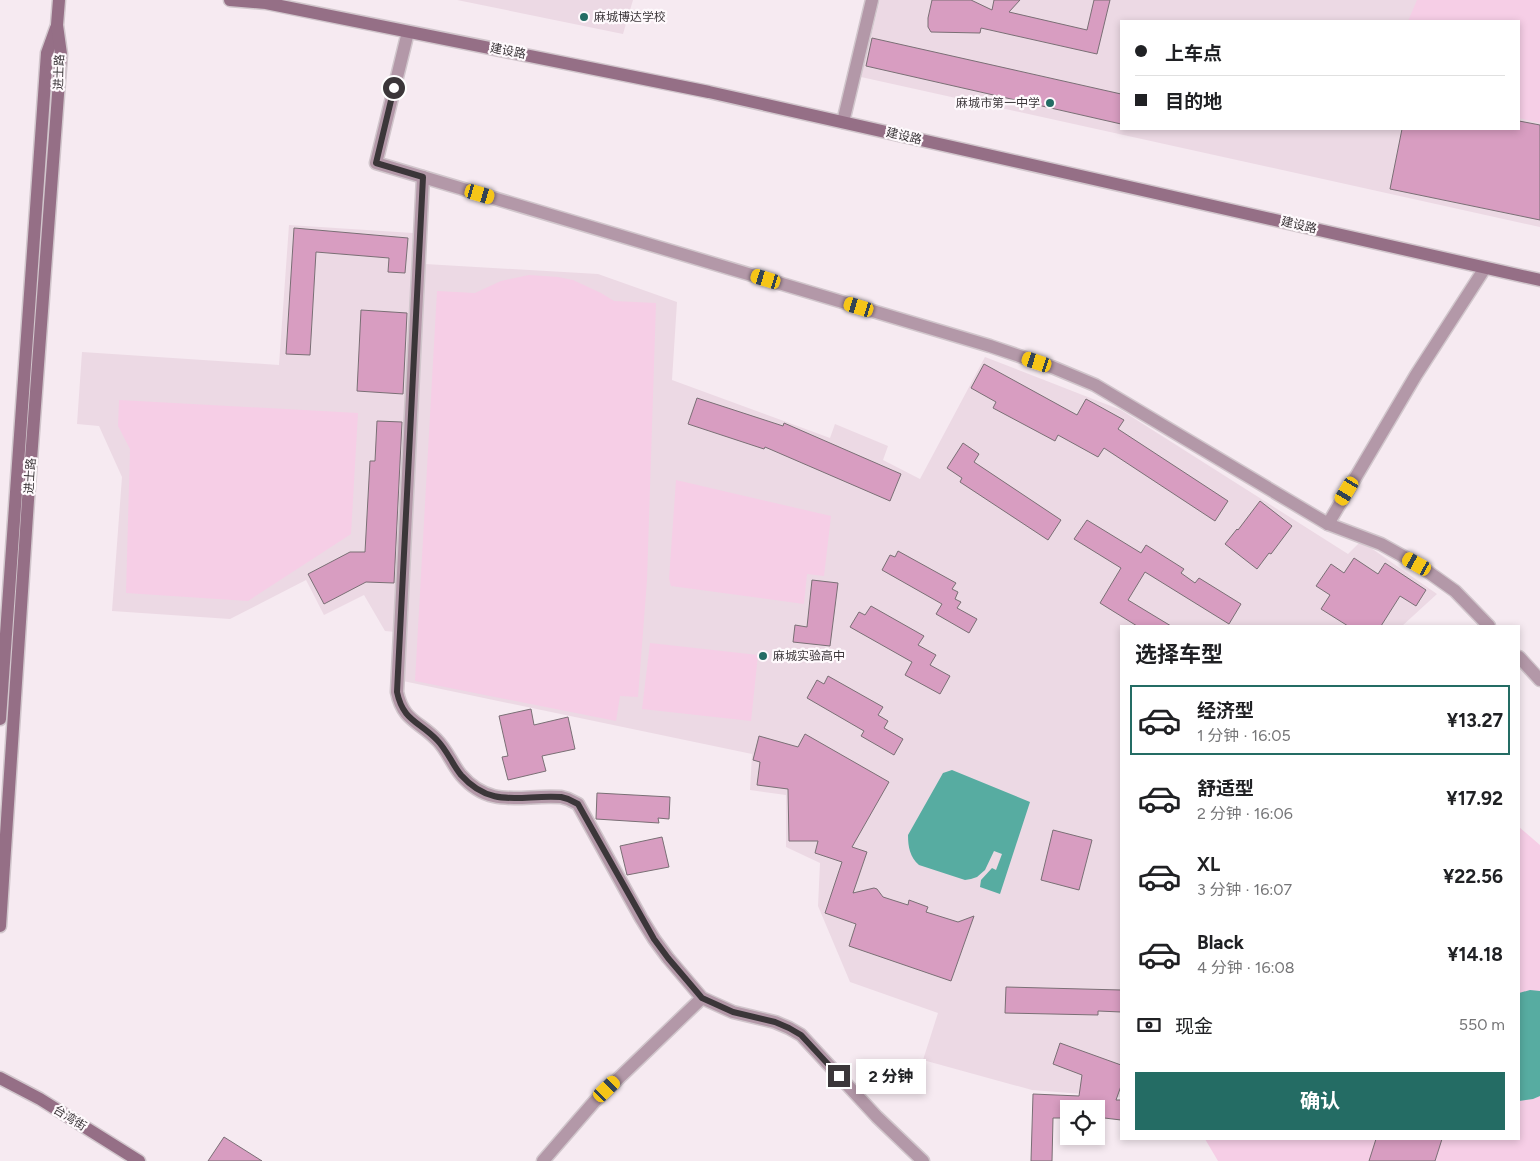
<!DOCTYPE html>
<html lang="zh">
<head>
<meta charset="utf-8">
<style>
  body { margin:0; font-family:Figtree,"Noto Sans SC",sans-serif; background:#f6f6f6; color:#202124; height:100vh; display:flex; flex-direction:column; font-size:19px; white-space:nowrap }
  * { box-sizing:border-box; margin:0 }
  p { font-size:16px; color:#757577 }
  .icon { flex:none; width:28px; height:28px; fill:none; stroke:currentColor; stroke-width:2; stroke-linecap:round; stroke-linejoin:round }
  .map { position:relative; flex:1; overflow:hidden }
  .details { position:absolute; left:1120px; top:625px; width:400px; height:515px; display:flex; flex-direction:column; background:#fff; border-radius:0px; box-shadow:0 2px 8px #0003 }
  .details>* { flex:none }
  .top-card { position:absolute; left:1120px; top:20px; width:400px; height:110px; border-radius:0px; box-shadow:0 2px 8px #0003; display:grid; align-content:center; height:110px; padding:0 15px; background:#fff }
  .buttons { position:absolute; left:1060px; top:1100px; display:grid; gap:10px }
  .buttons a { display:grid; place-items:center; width:45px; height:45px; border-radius:0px; background:#fff; box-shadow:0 2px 8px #0003; font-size:25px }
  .end { position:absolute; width:22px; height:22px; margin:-11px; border:6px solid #3b3639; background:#fff; box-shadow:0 0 0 2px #fff }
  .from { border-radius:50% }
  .bubble { position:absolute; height:35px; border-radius:0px; background:#fff; box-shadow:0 2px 8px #0003; font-size:16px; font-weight:700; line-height:35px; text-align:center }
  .car { position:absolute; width:15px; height:30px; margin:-15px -8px; border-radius:6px; box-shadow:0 0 4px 1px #0007; background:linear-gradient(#f5c518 24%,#345 0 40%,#f5c518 0 76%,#345 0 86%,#f5c518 0) }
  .top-card b { display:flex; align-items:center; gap:18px; height:48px; font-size:19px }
  .top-card b+b { border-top:1px solid #e0e0e0 }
  .top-card i { width:12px; height:12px; background:#202124 }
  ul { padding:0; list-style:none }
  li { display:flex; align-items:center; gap:15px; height:70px; margin:0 10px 8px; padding:0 5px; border:2px solid transparent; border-radius:0px }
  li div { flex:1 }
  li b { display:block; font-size:19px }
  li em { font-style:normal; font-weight:700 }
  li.current { border-color:#246c64 }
  li>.icon { width:45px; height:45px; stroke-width:1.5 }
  h2 { padding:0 15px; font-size:22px; line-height:60px }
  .pay { display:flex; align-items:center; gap:12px; height:55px; padding:0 15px; font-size:19px }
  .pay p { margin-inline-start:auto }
  .action { display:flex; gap:10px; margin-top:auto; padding:10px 15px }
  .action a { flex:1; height:58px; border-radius:0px; background:#246c64; color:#fff; font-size:20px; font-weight:700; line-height:58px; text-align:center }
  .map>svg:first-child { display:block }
  .built { fill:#ecd9e4; fill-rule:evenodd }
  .green { fill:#f6cee6 }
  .water { fill:#57aca1 }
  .building { fill:#d89dc1; stroke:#7a6f75 }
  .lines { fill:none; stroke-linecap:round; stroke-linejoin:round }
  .street-casing { stroke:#d1c6cc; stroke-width:15 }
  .secondary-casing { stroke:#d1c6cc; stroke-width:15 }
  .street { stroke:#b398a8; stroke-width:12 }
  .secondary { stroke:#956f86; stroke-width:12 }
  .route { stroke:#3b3639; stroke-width:6 }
  .poi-dot { fill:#246c64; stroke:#fef9fc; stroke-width:2 }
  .labels { text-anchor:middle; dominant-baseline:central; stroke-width:4.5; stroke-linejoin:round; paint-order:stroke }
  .poi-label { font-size:12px; fill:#3b3639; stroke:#fef9fc; text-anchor:start }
  .street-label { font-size:12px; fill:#3b3639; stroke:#fef9fc }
</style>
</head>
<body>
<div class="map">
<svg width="1540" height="1161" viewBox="0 0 1540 1161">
  <rect width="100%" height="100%" fill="#f6eaf1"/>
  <g class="built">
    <polygon points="457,0 633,0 623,34"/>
    <path d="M880 0H1540V227L861 77ZM1121 21H1519V129H1121Z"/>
    <polygon points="289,225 413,233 396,632 385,631 364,595 324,615 306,580 230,619 112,611 122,477 99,426 77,424 82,352 279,365"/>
    <polygon points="425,264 598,274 677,302 672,380 830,438 835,424 888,446 883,460 920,479 985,357 1121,410 1348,554 1361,541 1437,594 1402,626 1121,626 1121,1097 1032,1090 923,1060 938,1013 850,982 818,906 820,863 786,847 786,795 750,790 752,754 403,681"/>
  </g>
  <g class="green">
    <polygon points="1417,0 1540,0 1540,123 1519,118 1519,21 1408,21"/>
    <polygon points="529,275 558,277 573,280 601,293 614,301 656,303 647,580 638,697 620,696 616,721 415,681 437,291 475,293 501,281"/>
    <polygon points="119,400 358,413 351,534 248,601 126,593 130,449 118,426"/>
    <polygon points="676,480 831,516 824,576 807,574 804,604 671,586 669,579"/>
    <polygon points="650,643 758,655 751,721 642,709"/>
    <polygon points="1519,827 1540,845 1540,1161 1218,1161 1205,1139 1519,1139"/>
  </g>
  <g class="water">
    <path d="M952 770 1030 802 1000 894 980 887 981 880 992 868 996 870 1002 854 994 851 985 870 977 877 971 879 965 880 919 865C910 857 908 847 908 835L943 773Z"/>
    <polygon points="1530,990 1540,991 1540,1096 1533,1099 1519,1101 1519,993"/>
  </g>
  <g class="building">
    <polygon points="932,0 971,0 992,10 994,0 1020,0 1009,12 1087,30 1094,0 1110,0 1097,54 981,28 980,33 931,32 928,27 928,18"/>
    <polygon points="872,38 1121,94 1121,124 866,66"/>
    <polygon points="1519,121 1540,125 1540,220 1390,189 1402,129 1519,129"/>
    <polygon points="294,228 408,238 405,273 388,272 389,258 316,252 310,355 286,354"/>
    <polygon points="361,310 407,313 403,394 357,391"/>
    <polygon points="984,364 1077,415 1086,399 1124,420 1118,429 1228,501 1215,521 1104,448 1098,457 1058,435 1055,441 993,408 996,402 971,388"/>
    <polygon points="697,398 783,426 784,423 901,474 890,501 765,447 764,449 688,424"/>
    <polygon points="377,421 402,422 394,583 366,582 324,604 308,574 350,552 365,552 370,461 375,461"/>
    <polygon points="963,443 979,454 974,462 1061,520 1048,540 960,482 962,478 947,468"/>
    <polygon points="1260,501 1292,526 1271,554 1269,553 1257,569 1225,544 1237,529 1238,530"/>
    <polygon points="1087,520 1141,553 1146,545 1184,569 1181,573 1195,583 1199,578 1241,604 1229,624 1145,572 1128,600 1171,626 1137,626 1100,603 1121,568 1074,539"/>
    <polygon points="898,551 956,583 952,589 958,592 955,599 961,602 957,608 977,619 969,633 936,614 942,604 882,570 890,555 895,557"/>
    <polygon points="1354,558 1378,574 1385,563 1426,590 1416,606 1400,596 1381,626 1348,626 1321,609 1330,595 1316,586 1331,564 1344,573"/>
    <polygon points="812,580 838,583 830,646 793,642 795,625 807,627"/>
    <polygon points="871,606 924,636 918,645 936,655 930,665 950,676 940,694 905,675 912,662 850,627 859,612 865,615"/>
    <polygon points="828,676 883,707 878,715 888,721 884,728 903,739 894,755 861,736 864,731 807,698 817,680 824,684"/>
    <polygon points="531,709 534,725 568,717 575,749 542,756 546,771 508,780 502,757 508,756 499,716"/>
    <polygon points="805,734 889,782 852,847 867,852 853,893 874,888 877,889 883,897 908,905 909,900 928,907 926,912 958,922 974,916 951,981 849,946 856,924 825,913 842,862 815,853 818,841 789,841 788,789 757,785 760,762 753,760 759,736 798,747"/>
    <polygon points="597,793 670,797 669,819 658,818 659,823 596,819"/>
    <polygon points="1053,830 1092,840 1079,890 1041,880"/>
    <polygon points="662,837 669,867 627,875 620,846"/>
    <polygon points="1006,987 1121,990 1121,1012 1098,1011 1098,1015 1005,1013"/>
    <polygon points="1060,1043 1121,1065 1121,1086 1116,1100 1121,1100 1121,1120 1096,1117 1096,1109 1069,1109 1069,1118 1053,1118 1052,1161 1031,1161 1033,1094 1079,1096 1082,1075 1053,1064"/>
    <polygon points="224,1137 262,1161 208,1161"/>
    <polygon points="1376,1139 1442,1139 1435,1161 1369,1161"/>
  </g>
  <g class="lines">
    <defs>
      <g id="street">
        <polyline points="408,32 376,163 990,346 1052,367 1095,385 1328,524 1381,544 1417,564 1455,591 1489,626"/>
        <polyline points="843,122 872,0"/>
        <path d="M423 177 397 692C403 721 419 721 437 740 447 750 452 764 461 775 491 810 522 794 561 797L568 799 578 804 641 918 654 939 668 958 702 998 733 1012 775 1022 789 1028 801 1035 877 1117 923 1161"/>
        <polyline points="1328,524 1416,375 1485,268"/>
        <polyline points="1519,657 1540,680"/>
        <polyline points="543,1161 594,1102 702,998"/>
      </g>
      <g id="secondary">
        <polyline points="230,0 266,3 709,92 1540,280"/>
        <polyline points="0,719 47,53 56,28"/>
        <polyline points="0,926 28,500 61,54 57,25 59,0"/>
        <polyline points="0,1078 40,1099 139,1161"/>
      </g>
    </defs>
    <use href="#street" class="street-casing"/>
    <use href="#secondary" class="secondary-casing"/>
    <use href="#street" class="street"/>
    <use href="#secondary" class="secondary"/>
  </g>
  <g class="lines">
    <path class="route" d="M394 88 376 163 423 177 397 692C403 721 419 721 437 740 447 750 452 764 461 775 492 810 522 794 561 797L568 799 578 804 654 939 668 958 702 998 733 1012 775 1022 789 1028 801 1035 839 1076"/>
  </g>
  <g class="poi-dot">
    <circle cx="584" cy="17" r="5"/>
    <circle cx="1050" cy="103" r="5"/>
    <circle cx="763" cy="656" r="5"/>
  </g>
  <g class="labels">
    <g class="poi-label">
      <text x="594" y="17">麻城博达学校</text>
      <text x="1040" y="103" text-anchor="end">麻城市第一中学</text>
      <text x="773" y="656">麻城实验高中</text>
    </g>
    <g class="street-label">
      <text transform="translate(508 51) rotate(11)">建设路</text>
      <text transform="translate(59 72) rotate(-88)">进士路</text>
      <text transform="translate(904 136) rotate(13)">建设路</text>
      <text transform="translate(1299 225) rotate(13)">建设路</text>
      <text transform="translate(30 476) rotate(-86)">进士路</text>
      <text transform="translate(70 1118) rotate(32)">台湾街</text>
    </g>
  </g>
</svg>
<div class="buttons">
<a><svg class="icon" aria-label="locate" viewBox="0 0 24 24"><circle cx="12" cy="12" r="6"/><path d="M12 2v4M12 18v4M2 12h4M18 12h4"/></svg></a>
</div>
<i class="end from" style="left:394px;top:88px"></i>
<i class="end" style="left:839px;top:1076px"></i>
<div class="bubble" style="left:856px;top:1059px;width:70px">2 分钟</div>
<i class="car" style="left:480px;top:194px;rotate:106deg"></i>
<i class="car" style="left:766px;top:279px;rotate:287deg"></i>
<i class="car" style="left:859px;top:307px;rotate:287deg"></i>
<i class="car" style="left:1037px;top:362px;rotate:288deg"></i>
<i class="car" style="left:1347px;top:491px;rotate:211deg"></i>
<i class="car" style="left:1417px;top:564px;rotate:299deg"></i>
<i class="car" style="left:607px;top:1089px;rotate:46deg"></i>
<div class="top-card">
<b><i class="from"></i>上车点</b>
<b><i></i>目的地</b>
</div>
<section class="details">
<h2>选择车型</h2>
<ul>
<li class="current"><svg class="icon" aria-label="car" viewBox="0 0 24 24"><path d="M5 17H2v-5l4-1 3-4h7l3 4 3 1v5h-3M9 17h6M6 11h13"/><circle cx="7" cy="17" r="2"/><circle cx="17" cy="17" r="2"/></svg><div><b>经济型</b><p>1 分钟 · 16:05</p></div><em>¥13.27</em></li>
<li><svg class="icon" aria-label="car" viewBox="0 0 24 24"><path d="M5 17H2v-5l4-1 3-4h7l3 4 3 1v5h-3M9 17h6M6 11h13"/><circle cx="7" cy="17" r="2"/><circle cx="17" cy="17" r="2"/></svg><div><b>舒适型</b><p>2 分钟 · 16:06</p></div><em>¥17.92</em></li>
<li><svg class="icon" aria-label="car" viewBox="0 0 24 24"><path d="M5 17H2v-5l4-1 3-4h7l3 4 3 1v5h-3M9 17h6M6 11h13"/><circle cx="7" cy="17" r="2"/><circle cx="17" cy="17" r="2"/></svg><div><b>XL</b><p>3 分钟 · 16:07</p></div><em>¥22.56</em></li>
<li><svg class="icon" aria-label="car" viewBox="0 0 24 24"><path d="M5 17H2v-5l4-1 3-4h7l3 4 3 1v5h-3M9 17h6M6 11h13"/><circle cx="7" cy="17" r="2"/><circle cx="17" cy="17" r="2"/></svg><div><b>Black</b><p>4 分钟 · 16:08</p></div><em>¥14.18</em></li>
</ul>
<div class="pay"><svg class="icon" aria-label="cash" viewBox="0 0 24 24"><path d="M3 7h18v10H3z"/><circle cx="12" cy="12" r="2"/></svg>现金<p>550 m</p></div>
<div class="action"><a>确认</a></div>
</section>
</div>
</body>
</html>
